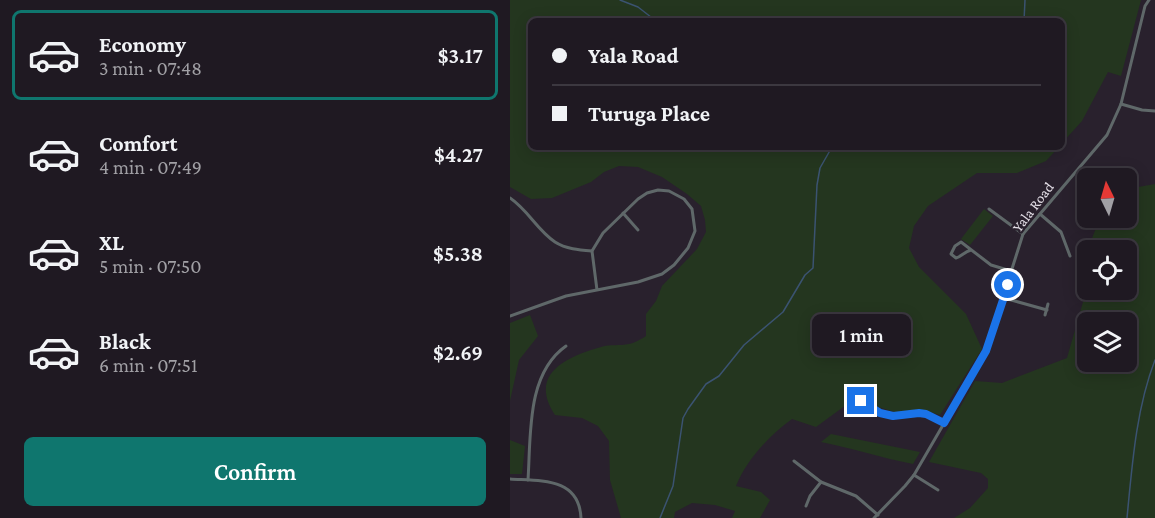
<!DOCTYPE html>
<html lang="en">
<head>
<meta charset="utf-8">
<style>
  body { margin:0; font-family:"Crimson Pro",serif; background:#2c262f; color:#f1f3f6; height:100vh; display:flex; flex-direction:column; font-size:22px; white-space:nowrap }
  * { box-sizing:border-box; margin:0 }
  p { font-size:20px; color:#a1a0a5 }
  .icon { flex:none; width:33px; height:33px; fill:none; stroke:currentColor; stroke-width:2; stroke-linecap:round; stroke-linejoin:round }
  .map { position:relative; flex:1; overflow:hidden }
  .drawer { display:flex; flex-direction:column; background:#1f1922; width:510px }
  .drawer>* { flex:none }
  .banner { position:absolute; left:18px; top:18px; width:537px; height:132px; border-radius:9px; box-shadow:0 3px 15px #0003,0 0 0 2px #3c3840; display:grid; align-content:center; height:132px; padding:0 24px; background:#1f1922 }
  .needle { width:39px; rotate:355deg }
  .fabs { position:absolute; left:567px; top:168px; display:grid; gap:12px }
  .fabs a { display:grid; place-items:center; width:60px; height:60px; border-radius:9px; background:#1f1922; box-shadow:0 3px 15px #0003,0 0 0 2px #3c3840; font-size:30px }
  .end { position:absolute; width:27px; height:27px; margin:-14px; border:8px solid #1a73e8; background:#fff; box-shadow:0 0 0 3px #fff }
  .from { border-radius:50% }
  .bubble { position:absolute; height:42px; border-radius:9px; background:#1f1922; box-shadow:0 3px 15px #0003,0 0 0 2px #3c3840; font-size:20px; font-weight:600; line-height:42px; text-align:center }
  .banner b { display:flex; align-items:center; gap:21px; height:57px; font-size:22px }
  .banner b+b { border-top:2px solid #3c3840 }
  .banner i { width:15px; height:15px; background:#f1f3f6 }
  ul { padding:10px 0 0; list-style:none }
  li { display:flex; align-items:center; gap:18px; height:90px; margin:0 12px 9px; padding:0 12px; border:3px solid transparent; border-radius:9px }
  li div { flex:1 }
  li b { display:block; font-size:22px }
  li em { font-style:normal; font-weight:600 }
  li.active { border-color:#0f766e }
  li>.icon { width:54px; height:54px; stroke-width:1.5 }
  .cta { display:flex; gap:12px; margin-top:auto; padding:12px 24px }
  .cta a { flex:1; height:69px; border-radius:9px; background:#0f766e; color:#fff; font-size:24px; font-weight:600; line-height:69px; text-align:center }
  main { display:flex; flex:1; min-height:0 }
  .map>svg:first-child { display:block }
  .green { fill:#24361f; fill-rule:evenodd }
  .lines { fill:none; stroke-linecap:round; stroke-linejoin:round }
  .stream { stroke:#3b5371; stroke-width:1.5 }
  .minor { stroke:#5f6869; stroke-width:3 }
  .route { stroke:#1a73e8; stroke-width:8 }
  .labels { text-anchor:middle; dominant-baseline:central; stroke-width:4.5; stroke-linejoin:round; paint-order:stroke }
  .street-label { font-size:15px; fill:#e2dde5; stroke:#29212d }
</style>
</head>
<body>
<main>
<section class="drawer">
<ul>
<li class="active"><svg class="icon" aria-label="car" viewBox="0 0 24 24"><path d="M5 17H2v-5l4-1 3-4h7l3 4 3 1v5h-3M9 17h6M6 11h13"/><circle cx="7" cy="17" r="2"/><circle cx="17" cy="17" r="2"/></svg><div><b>Economy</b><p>3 min · 07:48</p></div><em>$3.17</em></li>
<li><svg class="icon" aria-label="car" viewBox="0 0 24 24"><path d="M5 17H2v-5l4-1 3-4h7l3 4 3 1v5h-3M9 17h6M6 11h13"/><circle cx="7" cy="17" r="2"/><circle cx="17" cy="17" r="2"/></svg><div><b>Comfort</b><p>4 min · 07:49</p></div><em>$4.27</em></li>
<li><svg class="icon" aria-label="car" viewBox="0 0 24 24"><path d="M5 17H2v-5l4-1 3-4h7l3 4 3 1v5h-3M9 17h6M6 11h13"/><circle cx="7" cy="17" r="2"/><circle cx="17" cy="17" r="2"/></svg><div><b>XL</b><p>5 min · 07:50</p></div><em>$5.38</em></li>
<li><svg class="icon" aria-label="car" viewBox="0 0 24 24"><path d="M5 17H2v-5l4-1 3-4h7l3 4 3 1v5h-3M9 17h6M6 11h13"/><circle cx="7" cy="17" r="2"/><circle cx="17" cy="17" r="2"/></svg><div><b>Black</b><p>6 min · 07:51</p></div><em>$2.69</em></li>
</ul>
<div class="cta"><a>Confirm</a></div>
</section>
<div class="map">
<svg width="645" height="518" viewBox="0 0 645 518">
  <rect width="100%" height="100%" fill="#29212d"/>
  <g class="green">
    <path d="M0 0H631L611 76 598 72 572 121 552 143V21H21V147H549L536 161 507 173H467L418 206 404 226 399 248 409 267 456 314 472 349 430 415 410 409 388 413 368 407 357 396 347 397 306 427 282 419C259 436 237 459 226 486L251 492 260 500 250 518H222L225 511 205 505 182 503 165 512 164 518H111L100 480 99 441 88 426 72 418 45 415C18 374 56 357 91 347 100 344 110 346 119 344 125 343 131 339 136 336V314L146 301 152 286 187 249 196 232 195 220 191 206 177 194 152 177 128 167 109 166 94 172 81 182 42 198 21 199 0 187Z"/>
    <path d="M645 184V518H444L460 508 478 488V479L471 473 419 462 465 381 492 383 557 358 577 288 578 290H616V250H578L577 257 576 254 586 228 594 218H616L617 189ZM578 322H616V362H578Z"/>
    <polygon points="474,209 483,216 460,245 451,239"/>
    <polygon points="20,315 28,336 9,360 0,401 0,323"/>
    <path d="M321 434 410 452 403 464C372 458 342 448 311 442Z"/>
    <polygon points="0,440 15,446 12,474 0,474"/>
  </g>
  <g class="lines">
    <g class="stream">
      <polyline points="110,0 128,7 146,21"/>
      <polyline points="514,21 515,0"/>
      <polyline points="150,518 163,486 173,418 178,409 196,384 209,376 234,345 273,312 295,275 303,268 307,185 310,168 322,147"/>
      <path d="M617 518C622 466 626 409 645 360"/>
    </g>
    <g class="minor">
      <polyline points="611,104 632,110 645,111"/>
      <path d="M0 198C18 210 27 230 45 242 56 249 69 250 82 251"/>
      <polyline points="479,209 513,234"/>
      <polyline points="113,213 128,230"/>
      <polyline points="530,214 551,232 560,256"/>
      <path d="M461 250C454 252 451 257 446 258L441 254 445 246 451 242 481 265 501 271"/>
      <polyline points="494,298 537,310"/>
      <polyline points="535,315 538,304"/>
      <polyline points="0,316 56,296 128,282 152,274 164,265 178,248 185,231 182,209 174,199 159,191 148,190 137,193 128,199 93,233 82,251 87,290"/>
      <polyline points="351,401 370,413 383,416 409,413 434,423"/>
      <polyline points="284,461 311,482 346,496 368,515"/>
      <polyline points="404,475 428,490"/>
      <path d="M0 479C30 481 69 477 71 518"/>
      <path d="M18 480C21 436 16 374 56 346"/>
      <polyline points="296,506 300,496 311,482"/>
      <polyline points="364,518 395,486 404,475 476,351 513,234 597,135 611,104 635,6 639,0"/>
    </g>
  </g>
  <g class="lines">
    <polyline class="route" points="351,401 370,413 383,416 409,413 416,414 434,423 476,351 498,285"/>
  </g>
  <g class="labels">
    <g class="street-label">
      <text transform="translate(523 207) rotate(-53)">Yala Road</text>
    </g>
  </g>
</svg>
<div class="fabs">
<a><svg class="needle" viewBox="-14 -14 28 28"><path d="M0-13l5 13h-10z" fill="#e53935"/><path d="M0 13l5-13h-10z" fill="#a1a0a5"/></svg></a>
<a><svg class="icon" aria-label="locate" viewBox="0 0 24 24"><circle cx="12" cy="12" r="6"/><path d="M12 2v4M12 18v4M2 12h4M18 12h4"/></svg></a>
<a><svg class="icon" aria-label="layers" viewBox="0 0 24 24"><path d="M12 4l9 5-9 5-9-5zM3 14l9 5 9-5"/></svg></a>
</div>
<i class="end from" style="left:498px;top:285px"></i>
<i class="end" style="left:351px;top:401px"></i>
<div class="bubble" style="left:302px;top:314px;width:99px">1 min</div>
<div class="banner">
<b><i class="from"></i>Yala Road</b>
<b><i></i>Turuga Place</b>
</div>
</div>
</main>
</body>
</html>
